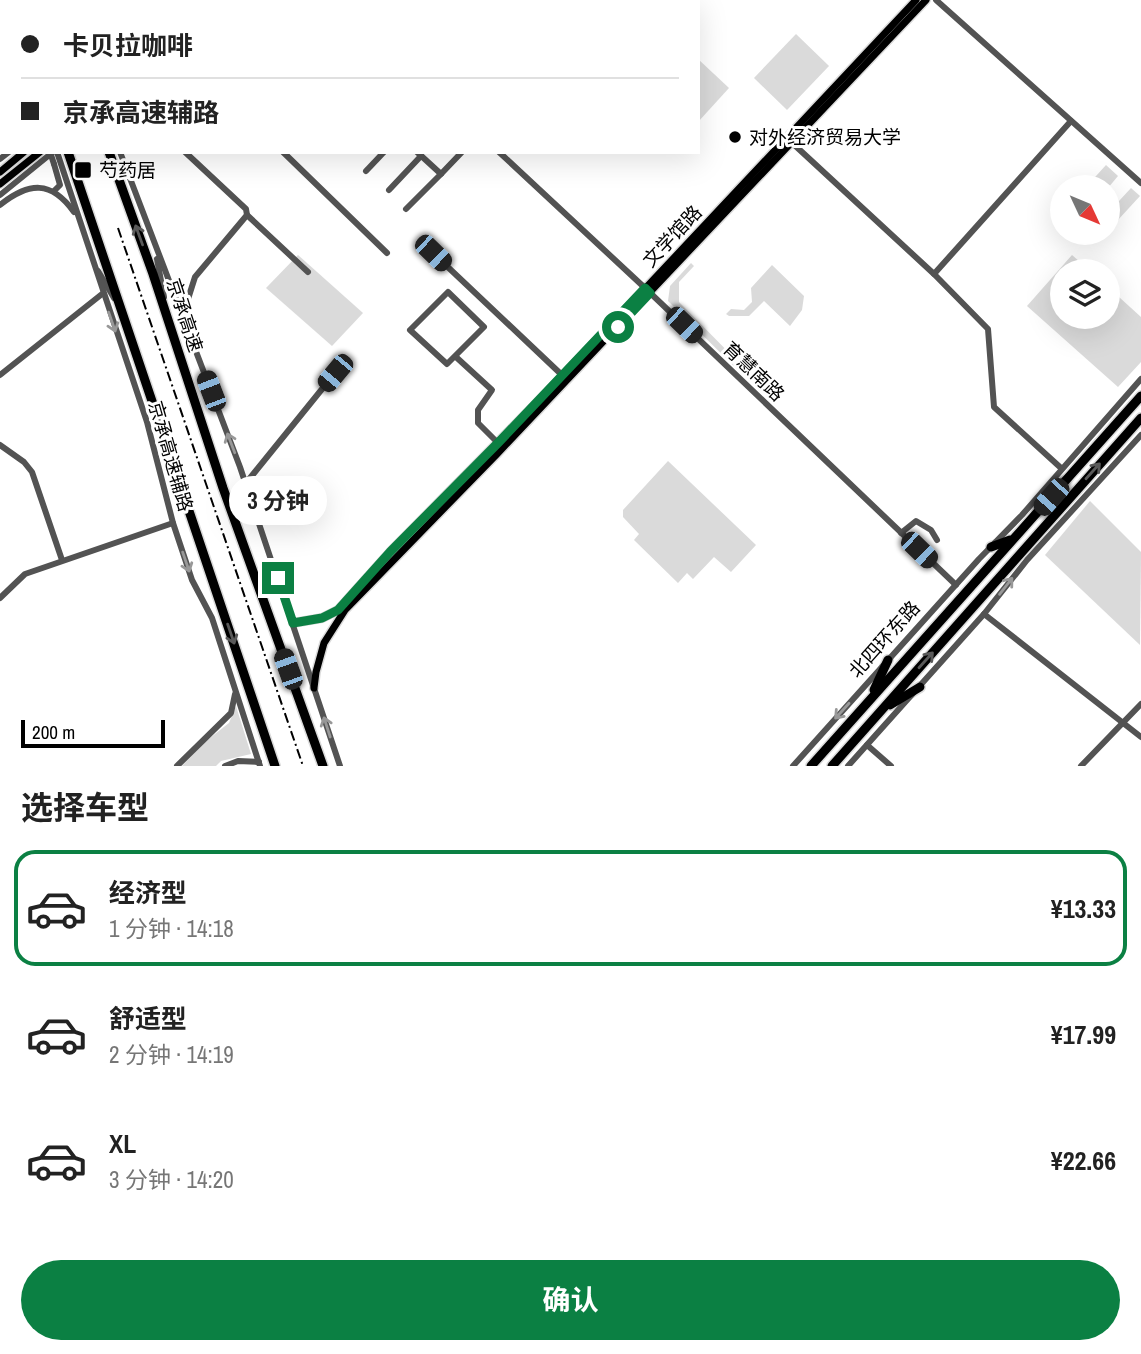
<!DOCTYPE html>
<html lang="zh">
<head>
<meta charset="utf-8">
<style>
  body { margin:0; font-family:"Archivo Narrow","Noto Sans SC",sans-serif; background:#f6f6f6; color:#222; height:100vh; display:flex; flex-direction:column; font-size:26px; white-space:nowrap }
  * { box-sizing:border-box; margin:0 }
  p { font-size:23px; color:#767676 }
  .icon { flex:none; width:38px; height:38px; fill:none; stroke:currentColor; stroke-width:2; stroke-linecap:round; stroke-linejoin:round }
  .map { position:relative; height:766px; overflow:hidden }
  .sheet { display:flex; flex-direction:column; background:#fff; flex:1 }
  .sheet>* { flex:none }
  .banner { position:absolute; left:0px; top:0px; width:700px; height:154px; box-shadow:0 7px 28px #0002; display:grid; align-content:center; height:154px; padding:0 21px; background:#fff }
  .needle { width:46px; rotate:134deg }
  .buttons { position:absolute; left:1050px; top:175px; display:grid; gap:14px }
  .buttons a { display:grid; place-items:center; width:70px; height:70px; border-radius:50%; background:#fff; box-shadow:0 7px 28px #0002; font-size:35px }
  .scale { position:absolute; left:21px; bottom:18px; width:144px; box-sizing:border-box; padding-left:7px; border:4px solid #000; border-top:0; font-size:19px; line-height:24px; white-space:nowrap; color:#000; -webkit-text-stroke:5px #fff; paint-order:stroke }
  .end { position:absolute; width:32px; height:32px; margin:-16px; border:9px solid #0b8043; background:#fff; box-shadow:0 0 0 4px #fff }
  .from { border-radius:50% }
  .bubble { position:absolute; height:49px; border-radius:24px; background:#fff; box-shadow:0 7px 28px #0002; font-size:23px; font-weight:700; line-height:49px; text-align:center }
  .car { position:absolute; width:21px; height:42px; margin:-21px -10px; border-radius:9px; box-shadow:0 0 5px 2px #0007; background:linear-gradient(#222 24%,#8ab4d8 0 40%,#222 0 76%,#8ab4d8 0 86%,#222 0) }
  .banner b { display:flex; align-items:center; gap:24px; height:66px; font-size:26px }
  .banner b+b { border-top:2px solid #e0e0e0 }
  .banner i { width:18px; height:18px; background:#222 }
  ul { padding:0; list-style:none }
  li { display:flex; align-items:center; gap:21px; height:116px; margin:0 14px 10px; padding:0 7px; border:4px solid transparent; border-radius:21px }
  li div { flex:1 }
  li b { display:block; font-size:26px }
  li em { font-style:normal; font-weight:700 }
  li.current { border-color:#0b8043 }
  li>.icon { width:63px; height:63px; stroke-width:1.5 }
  h2 { padding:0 21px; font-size:32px; line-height:84px }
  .action { display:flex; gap:14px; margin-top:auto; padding:14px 21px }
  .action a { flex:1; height:80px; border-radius:42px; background:#0b8043; color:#fff; font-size:28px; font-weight:700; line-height:80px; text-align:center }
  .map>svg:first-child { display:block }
  .green { fill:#dadada }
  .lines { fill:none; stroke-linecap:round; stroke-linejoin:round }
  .major-casing { stroke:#dbdbdb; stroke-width:10 }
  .highway-casing { stroke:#dbdbdb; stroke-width:12 }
  .minor { stroke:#535353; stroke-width:6 }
  .major { stroke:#000; stroke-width:7 }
  .highway { stroke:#000; stroke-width:9 }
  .rail { stroke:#000; stroke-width:2; stroke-dasharray:10 3.5 2 3.5; stroke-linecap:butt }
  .minor-bridge { stroke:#535353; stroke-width:6 }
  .oneway { stroke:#595959 }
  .oneway2 { stroke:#989898 }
  .route { stroke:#0b8043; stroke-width:9 }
  .poi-dot { fill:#000; stroke:#fff; stroke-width:2.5 }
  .labels { text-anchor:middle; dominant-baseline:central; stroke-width:6; stroke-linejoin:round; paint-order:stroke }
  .poi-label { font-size:19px; fill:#000; stroke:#fff; text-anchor:start }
  .street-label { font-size:19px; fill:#000; stroke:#fff }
</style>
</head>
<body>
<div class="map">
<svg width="1141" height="766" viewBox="0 0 1141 766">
  <rect width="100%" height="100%" fill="#fff"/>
  <g class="green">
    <polygon points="796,34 829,66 787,110 754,78"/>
    <polygon points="698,59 729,88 698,122"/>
    <polygon points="1106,165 1118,176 1108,188 1086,187"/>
    <polygon points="1131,188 1140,196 1117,221 1108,213"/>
    <polygon points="298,255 363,313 332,346 266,288"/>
    <polygon points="1072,255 1090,271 1062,271 1062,317 1108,317 1108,287 1141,317 1141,362 1118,387 1027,306"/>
    <polygon points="691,263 694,266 679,282 679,302 747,371 743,375 668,301 670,286"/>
    <polygon points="772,265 804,296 802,310 790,326 764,301 749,316 729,316 726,314 731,309 744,310 752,302 751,288"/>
    <polygon points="668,461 756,545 731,572 714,557 693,579 687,573 678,583 634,540 639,534 623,517 623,510"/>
    <polygon points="1090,501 1141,552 1140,645 1045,555"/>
    <polygon points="236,706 251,754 221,761 216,766 182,766 206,741 229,723"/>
  </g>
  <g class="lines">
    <defs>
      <g id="major">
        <polyline points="213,2 215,0"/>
        <polyline points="227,2 229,0"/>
        <polyline points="235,2 236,0"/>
        <polyline points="0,172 24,152"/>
        <polyline points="0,184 40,152"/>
        <polyline points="293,623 322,618 338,610 390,552 563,376 916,0"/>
        <polyline points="314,688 316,672 324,643 345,610 497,454 926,0"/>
      </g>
      <g id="highway">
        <polyline points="9,0 9,2"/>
        <polyline points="17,0 17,2"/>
        <polyline points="59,0 60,2"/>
        <polyline points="68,152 275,766"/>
        <polyline points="109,152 153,274 223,488 323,766"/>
        <polyline points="991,547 1010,540"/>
        <polyline points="874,690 888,660"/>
        <polyline points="890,705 920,687"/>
        <polyline points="811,766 1141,396"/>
        <polyline points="832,766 1141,418"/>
      </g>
    </defs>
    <use href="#major" class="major-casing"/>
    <use href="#highway" class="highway-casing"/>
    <g class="minor">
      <polyline points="68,0 68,2"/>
      <polyline points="339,0 341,2"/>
      <polyline points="936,0 1141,183"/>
      <polyline points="187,2 189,0"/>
      <polyline points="200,2 202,0"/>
      <polyline points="245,2 247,0"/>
      <polyline points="599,2 601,0"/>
      <polyline points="0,5 2,10"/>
      <polyline points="789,140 934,274 988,329 994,407 1061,468"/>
      <polyline points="0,150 2,148"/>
      <polyline points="57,152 147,422 173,523 192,580 212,618 260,766"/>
      <polyline points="120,152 240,467 340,766"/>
      <polyline points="185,152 246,209 247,215 195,277 188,299"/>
      <polyline points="283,152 387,253"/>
      <polyline points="417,152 441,174 462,152"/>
      <polyline points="499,152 645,288 956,585"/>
      <polyline points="0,159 9,152"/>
      <polyline points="366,171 384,152"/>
      <polyline points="389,190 421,156"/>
      <polyline points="54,191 60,185 54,164"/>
      <polyline points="0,195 53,152"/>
      <path d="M0 205C29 182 51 180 74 212"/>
      <polyline points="406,209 441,174"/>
      <polyline points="247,215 308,272"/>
      <polyline points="433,253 563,376"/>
      <polyline points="157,259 164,297"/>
      <polyline points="98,271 114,298"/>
      <polyline points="934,274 1071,121"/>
      <polygon points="448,292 484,327 447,364 410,330"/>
      <polyline points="456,357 492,390 478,410 478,423 498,443"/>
      <polyline points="0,375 102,294"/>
      <polyline points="0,445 24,462 32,472 62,560"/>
      <polyline points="246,483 335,373"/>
      <polyline points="901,533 916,521 931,530 937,540"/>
      <polyline points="0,598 25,574 173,523"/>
      <polyline points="984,614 1141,737"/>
      <polyline points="867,745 891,766"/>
      <polyline points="177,766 231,713 235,694"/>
      <polyline points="225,766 238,761 259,762"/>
      <polyline points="793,766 979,559 1022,515 1141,379"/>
      <polyline points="848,766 984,614 1027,560 1141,435"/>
      <polyline points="1081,766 1141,704"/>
    </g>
    <use href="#major" class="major"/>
    <use href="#highway" class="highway"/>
    <g class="rail">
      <polyline points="39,0 40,2"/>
      <polyline points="118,228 303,766"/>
    </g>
    <polyline class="minor-bridge" points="50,152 54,164"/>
  </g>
  <defs><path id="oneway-shaft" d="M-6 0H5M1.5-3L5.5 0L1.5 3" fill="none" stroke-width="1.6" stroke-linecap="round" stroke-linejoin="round" transform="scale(1.75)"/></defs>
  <g class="oneway">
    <use href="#oneway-shaft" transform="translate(139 235) rotate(-110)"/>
    <use href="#oneway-shaft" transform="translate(1093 471) rotate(-48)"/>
    <use href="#oneway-shaft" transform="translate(231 634) rotate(71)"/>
    <use href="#oneway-shaft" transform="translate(926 660) rotate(-48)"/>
  </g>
  <g class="oneway2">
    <use href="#oneway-shaft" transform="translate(112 322) rotate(71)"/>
    <use href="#oneway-shaft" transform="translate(231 443) rotate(-111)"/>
    <use href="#oneway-shaft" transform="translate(186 562) rotate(71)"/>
    <use href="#oneway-shaft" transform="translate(1006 586) rotate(-52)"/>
    <use href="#oneway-shaft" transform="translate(842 711) rotate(132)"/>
    <use href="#oneway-shaft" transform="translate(327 727) rotate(-108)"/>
  </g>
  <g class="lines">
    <polyline class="route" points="278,578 293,623 322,618 338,610 390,552 498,443 645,288 650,293 618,327"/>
  </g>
  <g class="poi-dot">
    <circle cx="735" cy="137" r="7"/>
    <rect x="74" y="161" width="18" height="18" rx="3.5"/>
  </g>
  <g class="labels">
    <g class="poi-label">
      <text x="749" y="137">对外经济贸易大学</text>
      <text x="99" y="170">芍药居</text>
    </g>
    <g class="street-label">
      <text transform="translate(672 236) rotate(-47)">文学馆路</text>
      <text transform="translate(185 315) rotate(72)">京承高速</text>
      <text transform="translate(754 371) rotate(44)">育慧南路</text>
      <text transform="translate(171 456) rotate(74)">京承高速辅路</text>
      <text transform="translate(884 639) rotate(-48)">北四环东路</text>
    </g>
  </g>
</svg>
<div class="buttons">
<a><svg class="needle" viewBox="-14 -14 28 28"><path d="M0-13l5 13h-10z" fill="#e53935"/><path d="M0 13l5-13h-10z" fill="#767676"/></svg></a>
<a><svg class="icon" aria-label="layers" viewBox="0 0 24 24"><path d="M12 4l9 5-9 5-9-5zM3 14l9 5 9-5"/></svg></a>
</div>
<div class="scale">200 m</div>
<i class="end from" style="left:618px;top:327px"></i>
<i class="end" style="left:278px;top:578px"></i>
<div class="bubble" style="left:229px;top:476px;width:98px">3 分钟</div>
<i class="car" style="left:433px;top:253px;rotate:134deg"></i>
<i class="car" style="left:684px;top:325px;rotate:134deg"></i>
<i class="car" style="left:335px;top:373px;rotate:220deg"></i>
<i class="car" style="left:211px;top:391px;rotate:339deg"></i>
<i class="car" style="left:1051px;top:497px;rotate:222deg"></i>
<i class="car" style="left:919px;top:550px;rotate:134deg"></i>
<i class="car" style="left:288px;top:669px;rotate:340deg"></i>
<div class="banner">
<b><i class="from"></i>卡贝拉咖啡</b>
<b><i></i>京承高速辅路</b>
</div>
</div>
<section class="sheet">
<h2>选择车型</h2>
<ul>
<li class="current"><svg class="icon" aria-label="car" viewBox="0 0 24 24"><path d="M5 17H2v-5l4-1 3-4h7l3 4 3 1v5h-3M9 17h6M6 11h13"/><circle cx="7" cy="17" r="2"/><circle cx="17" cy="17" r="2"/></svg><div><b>经济型</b><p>1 分钟 · 14:18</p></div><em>¥13.33</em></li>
<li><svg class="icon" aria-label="car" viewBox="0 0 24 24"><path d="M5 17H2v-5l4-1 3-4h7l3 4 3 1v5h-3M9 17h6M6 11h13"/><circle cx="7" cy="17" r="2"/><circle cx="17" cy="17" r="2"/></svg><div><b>舒适型</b><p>2 分钟 · 14:19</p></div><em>¥17.99</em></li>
<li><svg class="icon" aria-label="car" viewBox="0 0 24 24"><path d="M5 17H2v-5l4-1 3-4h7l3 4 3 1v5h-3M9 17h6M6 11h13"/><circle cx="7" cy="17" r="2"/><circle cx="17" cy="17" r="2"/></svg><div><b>XL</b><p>3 分钟 · 14:20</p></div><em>¥22.66</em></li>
</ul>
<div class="action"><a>确认</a></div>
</section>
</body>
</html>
